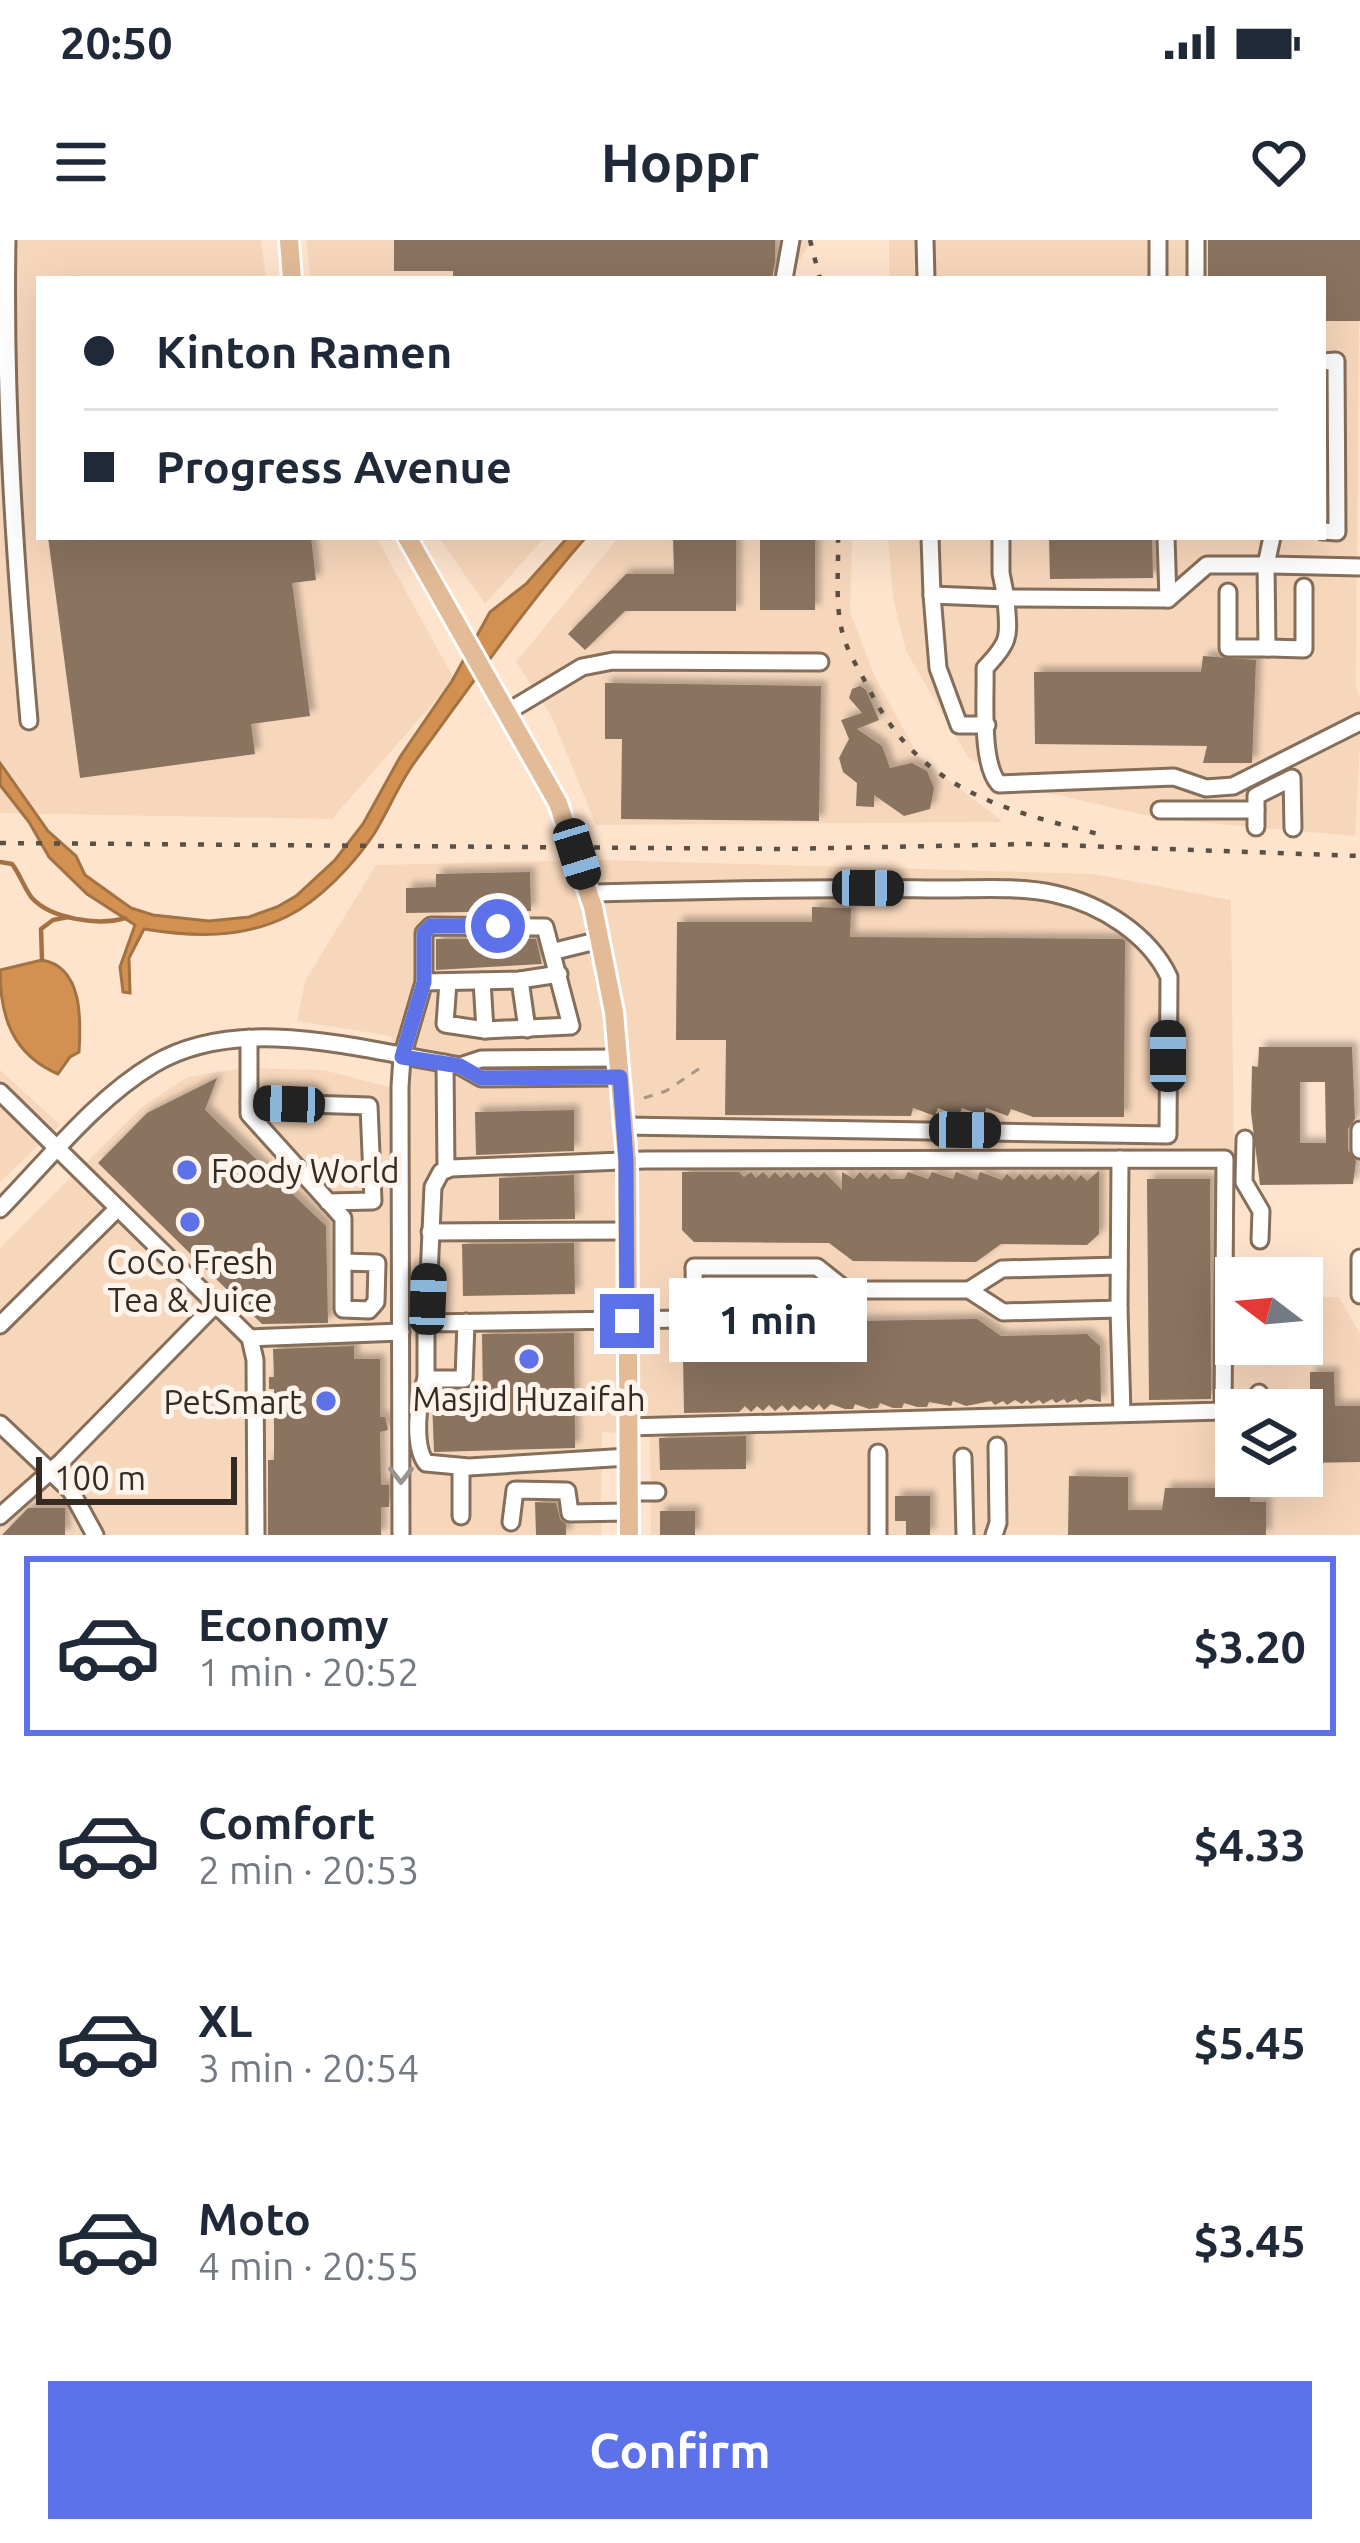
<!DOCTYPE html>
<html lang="en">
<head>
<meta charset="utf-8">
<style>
  body { margin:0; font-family:Ubuntu,sans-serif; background:#f6f6f7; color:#1f2937; height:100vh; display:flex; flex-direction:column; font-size:45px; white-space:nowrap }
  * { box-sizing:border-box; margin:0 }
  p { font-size:39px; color:#747a83 }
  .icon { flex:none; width:66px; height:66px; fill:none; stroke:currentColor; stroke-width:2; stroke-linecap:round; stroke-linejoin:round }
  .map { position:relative; height:1295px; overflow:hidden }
  .sheet { display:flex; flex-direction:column; background:#fff; flex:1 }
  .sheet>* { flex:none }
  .banner { position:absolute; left:36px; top:36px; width:1290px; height:264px; border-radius:0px; box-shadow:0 12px 48px #0002; display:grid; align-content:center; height:264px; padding:0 48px; background:#fff }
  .needle { width:78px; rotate:286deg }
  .fabs { position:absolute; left:1215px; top:1017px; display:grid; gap:24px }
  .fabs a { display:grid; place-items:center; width:108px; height:108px; border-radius:0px; background:#fff; box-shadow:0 12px 48px #0002; font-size:60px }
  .scale { position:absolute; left:36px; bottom:30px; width:201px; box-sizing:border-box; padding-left:12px; border:6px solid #352b22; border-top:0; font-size:33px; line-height:42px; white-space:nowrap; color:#352b22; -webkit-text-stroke:9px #fff4eb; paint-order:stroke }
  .end { position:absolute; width:54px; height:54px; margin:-27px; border:15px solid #5d71e8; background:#fff; box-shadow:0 0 0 6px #fff }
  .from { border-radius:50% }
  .bubble { position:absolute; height:84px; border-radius:0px; background:#fff; box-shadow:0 12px 48px #0002; font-size:39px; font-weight:600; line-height:84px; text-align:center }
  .car { position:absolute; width:36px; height:72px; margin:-36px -18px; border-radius:15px; box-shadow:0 0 9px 3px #0007; background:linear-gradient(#222 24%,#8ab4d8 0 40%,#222 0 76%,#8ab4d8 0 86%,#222 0) }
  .banner b { display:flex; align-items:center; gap:42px; height:114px; font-size:45px }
  .banner b+b { border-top:3px solid #e0e1e3 }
  .banner i { width:30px; height:30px; background:#1f2937 }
  ul { padding:21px 0 0; list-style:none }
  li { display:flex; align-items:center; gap:36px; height:180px; margin:0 24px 18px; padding:0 24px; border:6px solid transparent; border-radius:0px }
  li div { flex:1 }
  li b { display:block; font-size:45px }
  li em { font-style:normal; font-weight:600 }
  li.selected { border-color:#5d71e8 }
  li>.icon { width:108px; height:108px; stroke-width:1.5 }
  .cta { display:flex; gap:24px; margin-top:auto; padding:24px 48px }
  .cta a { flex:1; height:138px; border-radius:0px; background:#5d71e8; color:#fff; font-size:48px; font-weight:600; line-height:138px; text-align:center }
  .status { display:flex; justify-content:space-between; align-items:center; height:84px; padding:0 60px; background:#fff; direction:ltr }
  .status svg { height:33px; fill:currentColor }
  header { display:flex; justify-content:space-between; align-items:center; height:156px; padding:0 48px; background:#fff; font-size:54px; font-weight:600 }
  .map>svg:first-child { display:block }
  .built { fill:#f7d7bc; fill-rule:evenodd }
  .water { fill:#d29051; stroke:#a37243; stroke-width:3 }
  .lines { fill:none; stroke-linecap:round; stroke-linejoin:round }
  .stream { stroke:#a37243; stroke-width:4.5 }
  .building { fill:#8a735f; fill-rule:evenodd; filter:url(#shadow) }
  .minor-casing { stroke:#856e5a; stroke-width:21 }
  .major-casing { stroke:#fff; stroke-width:24 }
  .path { stroke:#a99685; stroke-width:3; stroke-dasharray:9 9; stroke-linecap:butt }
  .minor { stroke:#fff; stroke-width:15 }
  .major { stroke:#e3bc97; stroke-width:18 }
  .rail { stroke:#5c4f43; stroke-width:4.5; stroke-dasharray:6 12; stroke-linecap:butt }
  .oneway { stroke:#9a9590 }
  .route { stroke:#5d71e8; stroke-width:15 }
  .poi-dot { fill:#5d71e8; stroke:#fff4eb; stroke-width:4.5 }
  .labels { text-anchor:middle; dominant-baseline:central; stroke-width:10; stroke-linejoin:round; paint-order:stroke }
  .poi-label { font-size:33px; fill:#352b22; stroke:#fff4eb }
</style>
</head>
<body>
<div class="status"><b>20:50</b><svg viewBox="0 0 49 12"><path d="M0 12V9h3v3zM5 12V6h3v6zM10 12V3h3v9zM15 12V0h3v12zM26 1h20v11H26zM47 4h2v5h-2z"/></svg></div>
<header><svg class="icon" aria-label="menu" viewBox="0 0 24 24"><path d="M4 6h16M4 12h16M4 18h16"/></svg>Hoppr<svg class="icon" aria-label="heart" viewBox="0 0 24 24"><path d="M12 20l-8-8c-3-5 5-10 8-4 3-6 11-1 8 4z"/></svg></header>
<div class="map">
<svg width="1360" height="1295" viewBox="0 0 1360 1295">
  <defs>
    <filter id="shadow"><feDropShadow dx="5.5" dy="-5.5" stdDeviation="3" flood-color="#0004"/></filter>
  </defs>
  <rect width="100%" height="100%" fill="#fee4cd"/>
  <g class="built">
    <polygon points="0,0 261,0 266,39 39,39 39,297 376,297 454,439 332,579 0,573"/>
    <polygon points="306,0 813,0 786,39 311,39"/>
    <polygon points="889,0 1360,0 1356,446 1360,458 1360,505 1355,596 1162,579 1014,545 968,517 906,411 893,358 888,297 1323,297 1323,39 889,39"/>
    <polygon points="439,297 545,297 485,364"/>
    <polygon points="619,297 852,297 850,372 875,437 918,516 1003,582 596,585 552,477 516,422"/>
    <path d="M605 620 1094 634 1231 660 1236 1104H1302V1058L1339 1057 1360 1094V1295H651L650 1195 602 1192 601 1295H0V1008L142 867 187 837 243 828 324 830 408 852 391 796 297 781 305 741 376 625ZM1236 1170H1302V1236H1236Z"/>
    <polygon points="0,830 60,885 0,942"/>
  </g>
  <g class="water">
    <path d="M568 297H586C524 368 470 447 414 523 398 546 388 571 374 594 354 624 320 660 288 676 242 699 193 697 144 689L129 718 130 753 123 752 120 727 135 685 87 654 49 617 29 582 0 545V523L48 591 76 616 85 635 131 668 153 675 209 681 249 677 277 667 296 656 335 620 363 584 400 517 452 441 490 372 526 344Z"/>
    <path d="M42 720C83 727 81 780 79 812L70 817 58 834C12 814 0 776 0 730Z"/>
  </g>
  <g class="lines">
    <g class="stream">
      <path d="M0 622 12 624C20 634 24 648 32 658 51 679 99 686 125 678"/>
      <polyline points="42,720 41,689 53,680 68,677"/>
    </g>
  </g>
  <g class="building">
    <polygon points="394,0 775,0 775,21 772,39 453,39 453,31 394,31"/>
    <polygon points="1208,0 1360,0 1360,81 1323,81 1323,39 1208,39"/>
    <polygon points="48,297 311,297 316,340 292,343 310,476 251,484 255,514 80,538"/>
    <polygon points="673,297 736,297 736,371 625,371 585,410 568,394 626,334 674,334"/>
    <rect x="760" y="297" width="55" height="73"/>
    <polygon points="1049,297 1152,297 1153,338 1050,339"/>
    <polygon points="1203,416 1256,420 1252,523 1203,523 1207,506 1035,504 1034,432 1201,432"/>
    <polygon points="605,443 821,446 819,581 621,579 622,499 605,499"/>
    <polygon points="860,446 866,450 879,480 857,489 882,506 890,528 912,523 927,531 934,548 930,569 904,576 874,555 874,567 856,566 857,543 843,532 839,518 849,499 841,480 862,473 849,458 852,449"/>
    <polygon points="530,632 531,671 406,673 406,648 436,647 436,634"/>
    <polygon points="812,667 851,668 850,697 1122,699 1125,701 1124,877 1033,877 1011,869 1008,876 986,868 984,876 962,868 959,876 938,868 935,876 913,868 911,876 725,875 726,800 676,800 677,682 812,682"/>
    <polygon points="436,699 536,699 542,724 436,730"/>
    <path d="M1259 807H1352L1355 879 1348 889V910L1356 921 1353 944 1260 945 1251 872 1252 826 1258 827ZM1300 842H1325L1326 903H1300Z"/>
    <polygon points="217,838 205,870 326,986 328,1083 262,1084 98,923 147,873"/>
    <polygon points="574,870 574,911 476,915 475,872"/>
    <polygon points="1099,931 1099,994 1087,1005 1001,1004 976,1022 853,1021 829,1003 694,1002 682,990 682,932 739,932 744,937 751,932 756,938 763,932 769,938 775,932 781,938 787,932 793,938 799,932 805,938 811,932 818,938 824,932 842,950 842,932 854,939 860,932 867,939 873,933 879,939 885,933 891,939 904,939 908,932 928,939 932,932 953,939 956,932 977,940 980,932 1002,940 1007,934 1014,940 1020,934 1026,940 1032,934 1038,940 1045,934 1050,940 1057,934 1063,940 1069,934 1075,941 1081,935 1087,941"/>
    <polygon points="574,935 575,979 499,980 499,938"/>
    <polygon points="1147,939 1210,939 1211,1159 1149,1160"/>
    <polygon points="574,1003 575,1054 463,1056 462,1004"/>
    <polygon points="977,1079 1001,1096 1087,1094 1100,1106 1101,1162 1088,1159 1080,1163 1076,1159 1067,1163 1064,1159 1056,1163 1052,1159 1043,1164 1039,1160 1031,1164 1027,1160 1022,1164 1015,1160 1007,1165 1003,1161 995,1165 991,1161 966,1166 953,1161 951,1166 929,1162 927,1167 917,1167 904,1163 902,1168 893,1168 880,1163 878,1168 869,1169 855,1164 853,1169 845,1169 831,1164 824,1170 819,1164 813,1170 806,1165 800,1170 794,1165 788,1171 782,1165 775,1171 769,1165 763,1171 757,1166 751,1172 745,1166 739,1172 684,1173 683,1115 695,1102 830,1099 853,1081"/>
    <polygon points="574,1093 575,1208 434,1212 432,1160 483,1159 482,1094"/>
    <polygon points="354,1106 354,1119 380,1119 380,1177 385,1177 388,1190 380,1192 381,1245 389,1245 389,1267 381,1267 381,1295 268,1295 268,1220 274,1220 274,1149 269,1149 269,1137 274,1137 273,1109"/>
    <polygon points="1310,1132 1334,1132 1335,1166 1360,1166 1360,1222 1302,1223 1302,1171 1310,1171"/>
    <polygon points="746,1196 746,1229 660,1230 659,1198"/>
    <polygon points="1069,1236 1128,1237 1128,1270 1162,1270 1165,1248 1232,1248 1232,1253 1250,1253 1250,1262 1266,1262 1266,1295 1068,1295"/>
    <polygon points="895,1256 930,1256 930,1295 906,1295 906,1281 895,1281"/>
    <polygon points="535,1262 556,1263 560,1279 566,1284 566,1295 536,1295"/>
    <polygon points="28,1268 65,1268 65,1295 2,1295"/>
    <rect x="660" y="1271" width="35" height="24"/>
  </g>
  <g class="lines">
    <defs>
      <g id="minor">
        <path d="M7 0C4 162 15 320 29 481"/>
        <polyline points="925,0 926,39"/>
        <polyline points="784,39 791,0"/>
        <polyline points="1158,39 1158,0"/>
        <polyline points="1196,39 1196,0"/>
        <polyline points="1323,122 1336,121 1337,292 1323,291"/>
        <polyline points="930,297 932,355"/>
        <polyline points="1001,297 1001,333 1006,358 1168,359 1207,325 1266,325 1267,408 1228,408 1228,352"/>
        <polyline points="1166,297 1168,359"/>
        <polyline points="1272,297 1266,325 1360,327"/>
        <polyline points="1267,408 1304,409 1304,347"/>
        <polyline points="507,472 582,427 613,421 820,422"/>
        <path d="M987 485H959L938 428 932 355 1006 358C1008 395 1013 399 985 428 986 458 980 523 999 544L1174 537 1206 548 1233 546 1360 482"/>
        <polyline points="1160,570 1256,570 1256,587"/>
        <polyline points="1256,570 1256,556 1292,538 1293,588"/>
        <path d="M589 653C702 651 814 647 927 649 968 650 1014 645 1055 654 1100 664 1149 694 1169 737L1168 895 624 886"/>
        <polyline points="555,711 600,700"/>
        <polyline points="520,740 527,789"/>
        <polyline points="482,741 485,790"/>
        <polyline points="424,742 424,693 431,686 545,687 571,786 485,790 445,784 448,742"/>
        <polyline points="249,798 249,874 343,978 343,1069 369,1070 376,1062 377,1023 343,1022"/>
        <polyline points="445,823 446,930"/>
        <polyline points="460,826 481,819 619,818"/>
        <polyline points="0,852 250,1098 255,1120 256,1295"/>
        <polyline points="249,862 369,866 373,961 328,962"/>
        <polyline points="1360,890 1360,910"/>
        <polyline points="1245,899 1244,942 1261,971 1260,1000"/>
        <path d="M0 969C48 920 95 859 154 824 241 772 366 811 460 826L481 838 619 837"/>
        <polyline points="430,992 627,991"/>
        <polyline points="1360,1018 1360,1055"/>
        <polyline points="969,1050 1002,1029 1119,1026"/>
        <polyline points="428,1059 433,947 441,932 451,928 645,920 1225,919 1223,1171 628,1187"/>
        <polyline points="1119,1069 1122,1173"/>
        <polyline points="695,1080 694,1027 817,1027 846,1050"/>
        <polyline points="466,1082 464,1139 426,1139 426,1083 817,1077 846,1050 969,1050 1003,1072 1119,1069 1120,919"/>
        <polyline points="0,1085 117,969"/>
        <polyline points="250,1098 401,1092"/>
        <path d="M426 1139C417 1160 413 1206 426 1223L469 1227 628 1217"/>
        <polyline points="1258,1170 1259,1153"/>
        <polyline points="0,1184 71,1251 95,1295"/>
        <polyline points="878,1213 878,1295"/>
        <polyline points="963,1217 965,1295"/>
        <polyline points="628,1252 657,1252"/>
        <polyline points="0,1276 61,1222 215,1065"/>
        <polyline points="461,1276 461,1227"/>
        <polyline points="511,1282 515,1250 567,1251 570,1273 628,1272"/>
        <polyline points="401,1295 400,847 402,817 424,742 520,740 559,734"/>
        <polyline points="994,1295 998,1283 997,1206"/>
      </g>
      <g id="major">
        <polyline points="289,0 292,39"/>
        <polyline points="407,297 558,563 593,667 614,772 627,920 629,1295"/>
      </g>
    </defs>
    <use href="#minor" class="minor-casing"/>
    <use href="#major" class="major-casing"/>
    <polyline class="path" points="644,858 666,851 703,826"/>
    <use href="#minor" class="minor"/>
    <use href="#major" class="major"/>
    <g class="rail">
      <polyline points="810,0 820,39"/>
      <path d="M838 297C839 328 834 368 844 398 849 415 860 431 868 447 919 551 1004 570 1106 596"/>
      <polyline points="0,603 784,609 1029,604 1360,616"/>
    </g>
  </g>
  <defs><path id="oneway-chevron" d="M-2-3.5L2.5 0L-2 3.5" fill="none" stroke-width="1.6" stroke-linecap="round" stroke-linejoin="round" transform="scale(3)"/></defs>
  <use class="oneway" href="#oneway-chevron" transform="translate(401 1235) rotate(90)"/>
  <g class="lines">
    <polyline class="route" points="498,686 431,686 424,693 424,742 402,817 460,826 481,838 620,837 626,920 627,1081"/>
  </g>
  <g class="poi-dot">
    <circle cx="187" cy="930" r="12"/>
    <circle cx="190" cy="982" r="12"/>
    <circle cx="529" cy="1119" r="12"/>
    <circle cx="326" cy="1161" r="12"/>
  </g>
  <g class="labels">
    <g class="poi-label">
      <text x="211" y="930" text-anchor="start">Foody World</text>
      <text x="190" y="1021">CoCo Fresh<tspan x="190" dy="38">Tea &amp; Juice</tspan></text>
      <text x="529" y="1158">Masjid Huzaifah</text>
      <text x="302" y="1161" text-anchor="end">PetSmart</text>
    </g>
  </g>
</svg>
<div class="fabs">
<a><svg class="needle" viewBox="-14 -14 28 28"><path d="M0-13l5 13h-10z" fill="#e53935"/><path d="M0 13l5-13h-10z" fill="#747a83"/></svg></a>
<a><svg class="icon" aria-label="layers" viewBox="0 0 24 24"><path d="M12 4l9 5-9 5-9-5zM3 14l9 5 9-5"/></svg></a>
</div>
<div class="scale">100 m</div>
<i class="end from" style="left:498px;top:686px"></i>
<i class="end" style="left:627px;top:1081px"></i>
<div class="bubble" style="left:669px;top:1038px;width:198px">1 min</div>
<i class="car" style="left:577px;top:614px;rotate:163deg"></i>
<i class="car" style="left:868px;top:648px;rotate:91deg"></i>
<i class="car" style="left:1168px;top:816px;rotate:0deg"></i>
<i class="car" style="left:289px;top:864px;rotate:272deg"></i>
<i class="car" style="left:965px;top:890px;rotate:91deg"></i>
<i class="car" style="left:428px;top:1059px;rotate:2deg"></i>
<div class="banner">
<b><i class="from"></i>Kinton Ramen</b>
<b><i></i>Progress Avenue</b>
</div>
</div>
<section class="sheet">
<ul>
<li class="selected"><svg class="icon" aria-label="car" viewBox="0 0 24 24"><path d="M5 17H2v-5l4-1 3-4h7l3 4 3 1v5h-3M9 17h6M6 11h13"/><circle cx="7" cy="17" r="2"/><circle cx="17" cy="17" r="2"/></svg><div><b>Economy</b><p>1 min · 20:52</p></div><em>$3.20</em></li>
<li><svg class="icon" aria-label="car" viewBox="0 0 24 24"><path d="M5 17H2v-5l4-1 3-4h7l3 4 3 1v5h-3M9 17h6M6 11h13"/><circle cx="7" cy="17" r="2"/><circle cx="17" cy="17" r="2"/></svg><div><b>Comfort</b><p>2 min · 20:53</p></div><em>$4.33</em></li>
<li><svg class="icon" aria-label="car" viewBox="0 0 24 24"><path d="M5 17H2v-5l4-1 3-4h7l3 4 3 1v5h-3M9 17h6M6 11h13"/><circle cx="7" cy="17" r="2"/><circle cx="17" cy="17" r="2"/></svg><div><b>XL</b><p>3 min · 20:54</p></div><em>$5.45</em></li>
<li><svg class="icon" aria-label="car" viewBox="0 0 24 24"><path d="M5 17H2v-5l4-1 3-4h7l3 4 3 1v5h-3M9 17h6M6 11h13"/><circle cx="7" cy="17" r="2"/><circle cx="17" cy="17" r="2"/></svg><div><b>Moto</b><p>4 min · 20:55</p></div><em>$3.45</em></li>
</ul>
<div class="cta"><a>Confirm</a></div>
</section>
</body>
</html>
